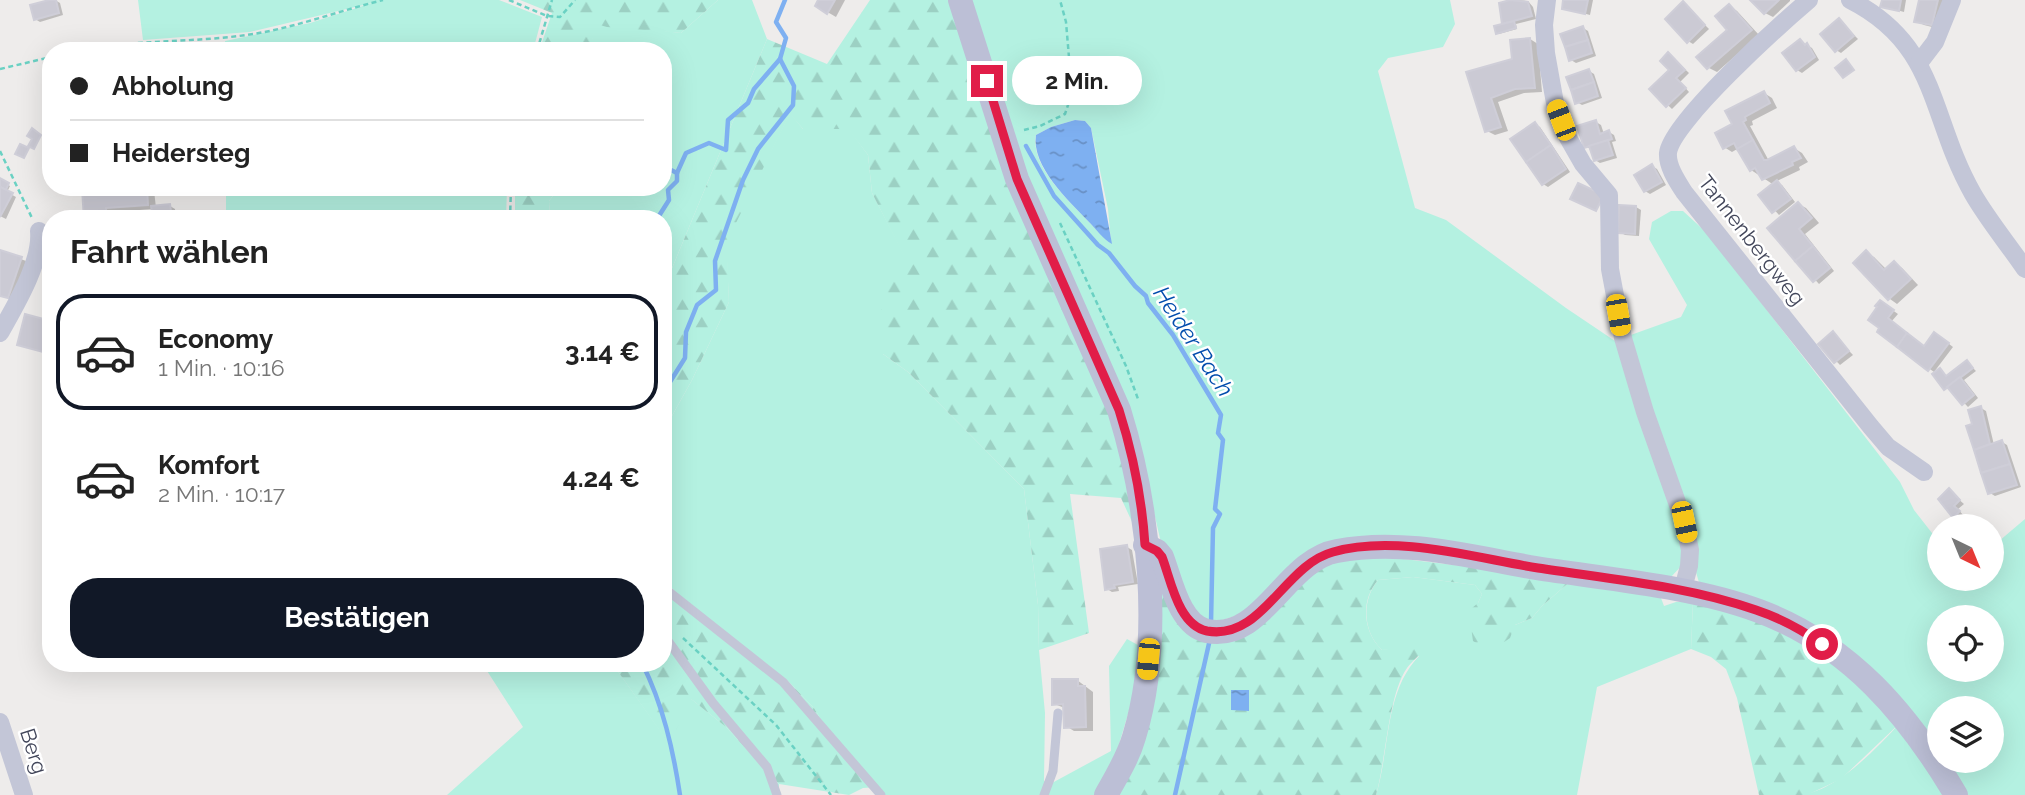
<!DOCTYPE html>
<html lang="de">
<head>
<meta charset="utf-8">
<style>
  body { margin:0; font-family:Raleway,sans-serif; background:#f6f6f6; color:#222; height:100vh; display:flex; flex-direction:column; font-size:26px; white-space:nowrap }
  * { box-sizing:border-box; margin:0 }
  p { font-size:23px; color:#767676 }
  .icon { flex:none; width:38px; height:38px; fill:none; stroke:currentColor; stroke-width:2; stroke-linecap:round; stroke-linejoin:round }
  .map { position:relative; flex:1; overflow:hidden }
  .sheet { position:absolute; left:42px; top:210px; width:630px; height:462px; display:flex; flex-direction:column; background:#fff; border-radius:28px; box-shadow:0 7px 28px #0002 }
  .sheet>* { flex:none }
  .hud { position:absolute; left:42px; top:42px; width:630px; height:154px; border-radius:28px; box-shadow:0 7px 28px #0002; display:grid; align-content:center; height:154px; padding:0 28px; background:#fff }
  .needle { width:46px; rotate:137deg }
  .controls { position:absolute; left:1927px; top:514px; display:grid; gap:14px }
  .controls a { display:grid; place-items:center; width:77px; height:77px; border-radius:50%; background:#fff; box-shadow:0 7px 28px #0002; font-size:35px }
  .end { position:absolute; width:32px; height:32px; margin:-16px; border:9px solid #e11d48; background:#fff; box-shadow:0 0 0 4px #fff }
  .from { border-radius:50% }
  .bubble { position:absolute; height:49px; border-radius:24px; background:#fff; box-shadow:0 7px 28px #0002; font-size:23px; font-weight:700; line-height:49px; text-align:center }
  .car { position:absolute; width:21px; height:42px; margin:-21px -10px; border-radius:9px; box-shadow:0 0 5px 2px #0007; background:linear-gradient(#f5c518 24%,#345 0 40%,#f5c518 0 76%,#345 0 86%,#f5c518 0) }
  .hud b { display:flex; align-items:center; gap:24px; height:66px; font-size:26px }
  .hud b+b { border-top:2px solid #e0e0e0 }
  .hud i { width:18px; height:18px; background:#222 }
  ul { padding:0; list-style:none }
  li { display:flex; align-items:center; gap:21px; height:116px; margin:0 14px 10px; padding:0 14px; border:4px solid transparent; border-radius:28px }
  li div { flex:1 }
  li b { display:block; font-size:26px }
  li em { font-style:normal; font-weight:700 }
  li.current { border-color:#111827 }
  li>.icon { width:63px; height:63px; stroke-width:1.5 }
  h2 { padding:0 28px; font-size:32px; line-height:84px }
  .button { display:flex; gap:14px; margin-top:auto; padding:14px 28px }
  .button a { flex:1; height:80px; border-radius:28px; background:#111827; color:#fff; font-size:28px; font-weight:700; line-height:80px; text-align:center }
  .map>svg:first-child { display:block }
  .grass { fill:#b4f1e1; fill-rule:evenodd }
  .forest { fill:url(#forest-firs) }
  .water { fill:url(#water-ripples) }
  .shadow { fill:#0003 }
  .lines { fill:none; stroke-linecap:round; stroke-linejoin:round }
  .stream { stroke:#7eb0f1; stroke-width:4.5 }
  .building { fill:#cbcad4; stroke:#cfced8; stroke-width:2 }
  .path { stroke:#6ad1c3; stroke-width:2.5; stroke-dasharray:5 3.5; stroke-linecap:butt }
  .service { stroke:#c3c6d7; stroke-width:9 }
  .minor { stroke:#c3c6d7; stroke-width:18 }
  .secondary { stroke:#bcbfd6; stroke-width:24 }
  .route { stroke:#e11d48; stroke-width:9 }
  .labels { text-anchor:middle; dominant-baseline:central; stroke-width:5; stroke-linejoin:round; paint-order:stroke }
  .street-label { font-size:21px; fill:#42465a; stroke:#fff }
  .water-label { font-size:23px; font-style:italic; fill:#024dad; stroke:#fff }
</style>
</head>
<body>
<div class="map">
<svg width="2025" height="795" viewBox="0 0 2025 795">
  <defs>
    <pattern id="forest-firs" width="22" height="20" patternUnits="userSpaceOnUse" patternTransform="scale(1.75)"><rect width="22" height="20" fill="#b4f1e1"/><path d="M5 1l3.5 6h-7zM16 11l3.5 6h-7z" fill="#9cd0c3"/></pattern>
    <pattern id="water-ripples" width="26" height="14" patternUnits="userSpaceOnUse" patternTransform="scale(1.75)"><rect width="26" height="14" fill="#7eb0f1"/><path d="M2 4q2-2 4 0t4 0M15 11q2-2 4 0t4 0" fill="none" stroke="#6991c6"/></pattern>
  </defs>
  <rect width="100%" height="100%" fill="#eeeceb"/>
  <g class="grass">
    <polygon points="138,0 499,0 542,17 533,51 225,51 225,41 310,23 372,3 250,32 143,40"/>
    <polygon points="718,0 752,0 767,39 663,290 663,219 550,219 549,201 560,187 663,187 663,51 590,51 595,23 681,33"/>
    <path d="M970 0H1450L1455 24 1443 47 1388 58 1378 71 1415 208 1446 220 1566 308 1618 343 1677 516 1684 563 1671 577 1433 546 1261 608 1203 626 1162 547 1137 439 1017 164ZM1075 120 1085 121 1091 128 1108 209 1111 243C1103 238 1095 228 1088 221 1069 201 1030 166 1036 135L1051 127Z"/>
    <polygon points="790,113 803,129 849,129 868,155 872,193 911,268 883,354 908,372 1024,489 1038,605 1039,650 1045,713 1044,781 1052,783 1111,751 1109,666 1127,639 1147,650 1104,795 885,795 826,728 814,708 787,680 697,611 663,580 663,432 692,380 729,302 726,241"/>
    <polygon points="226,187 507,187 506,219 226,219"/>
    <path d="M1671 211H1683L1708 234 1900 482 1914 510 1939 542V579H1992V547L2025 519V795H1958L1902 711 1700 586 1628 336 1681 317 1687 305 1649 239 1652 222ZM1939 618H1992V670H1939ZM1939 709H1992V761H1939Z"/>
    <path d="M1413 577 1475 585 1482 594 1478 603 1515 625 1532 618 1542 606 1573 579 1661 598 1664 606 1676 602H1693L1691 649 1597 687 1577 795H1376C1390 750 1384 692 1419 656L1400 649 1382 650C1363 632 1361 601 1378 580Z"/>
    <polygon points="482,663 612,663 669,743 690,698 726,727 779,784 779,795 447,795 523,727"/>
    <path d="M1900 723 1953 795H1797C1834 794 1876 749 1900 723Z"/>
  </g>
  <g class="forest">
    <polygon points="520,0 718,0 681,33 607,27 596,24 590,51 539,51 552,13"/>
    <polygon points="870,0 949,0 1112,413 1139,537 1121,498 1070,494 1089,633 1039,650 1038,605 1024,489 908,372 883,354 880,281 910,268 872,193 868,155 848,129 803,129 790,114 727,241 729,302 692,380 663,432 663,290 767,39 827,64"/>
    <polygon points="515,187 560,187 549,201 550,219 515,219"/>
    <path d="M1336 551 1573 579 1542 606 1532 618 1515 625 1510 638 1494 649 1483 647 1473 641 1470 620 1472 608 1478 603 1482 594 1475 585 1413 577 1378 580C1360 601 1363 632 1382 650L1420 644 1426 648C1420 655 1412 661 1407 668 1388 695 1386 761 1376 795H1106L1128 754 1148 576 1180 606 1215 631Z"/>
    <polygon points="663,580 697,611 787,680 814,708 826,728 877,787 863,788 849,795 779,784 726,727 691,699 669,744 612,663 663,663"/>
    <polygon points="1693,602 1761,618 1816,646 1900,723 1841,779 1807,795 1759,795 1737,698 1726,669 1711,657 1691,649"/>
  </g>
  <g class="water">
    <path d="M1075 120 1085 121 1091 128 1112 244C1103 239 1096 229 1088 221 1069 201 1031 166 1036 135L1051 127Z"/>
    <polygon points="1231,690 1249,690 1249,711 1231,710"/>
  </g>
  <g class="shadow">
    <polygon points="55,0 60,3 63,15 40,22 35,19"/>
    <polygon points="820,0 845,0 836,17 817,6"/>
    <polygon points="1517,0 1528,1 1533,7 1536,19 1516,24 1517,29 1499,34 1498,33 1504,26 1501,4"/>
    <polygon points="1565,0 1593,0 1590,15 1564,8"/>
    <polygon points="1753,0 1790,0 1790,1 1773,17 1765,13"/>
    <polygon points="1884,0 1906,0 1904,12 1882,6"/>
    <polygon points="1921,0 1946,0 1940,29 1924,25 1916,21"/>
    <polygon points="1684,4 1709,29 1693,44 1688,41"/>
    <polygon points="1729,6 1737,11 1759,35 1717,72 1709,68 1699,57 1729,30"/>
    <polygon points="1839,20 1858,39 1841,53 1836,50"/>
    <polygon points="1583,28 1588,31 1596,56 1576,63 1571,60"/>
    <polygon points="1530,39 1538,44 1542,92 1524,93 1498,102 1508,131 1495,135 1487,131 1468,74 1514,60"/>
    <polygon points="1800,41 1812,48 1819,60 1802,73 1797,70"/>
    <polygon points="1669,54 1689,73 1680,82 1689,92 1672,109 1651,89 1671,70"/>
    <polygon points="1589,71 1594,74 1602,98 1582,105 1577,102"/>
    <polygon points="1764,93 1772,98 1777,108 1752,121 1753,125 1750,126 1769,161 1794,148 1802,153 1808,162 1799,167 1800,170 1775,182 1782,185 1795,202 1779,215 1761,195 1774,185 1751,170 1739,148 1732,152 1724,147 1734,125"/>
    <polygon points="1596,122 1601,125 1604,134 1609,132 1614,135 1616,141 1612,142 1617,158 1600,163 1595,160 1591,149 1585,146"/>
    <polygon points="1535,124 1540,127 1570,172 1548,187 1543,184"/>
    <polygon points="1652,166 1657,169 1666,185 1650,194 1645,191"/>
    <polygon points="0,180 10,186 7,192 16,197 6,219 0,216"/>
    <polygon points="125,187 149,187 154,190 156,208 170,206 175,209 176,219 154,219 153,209 113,212 114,219 86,219"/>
    <polygon points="1798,204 1806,208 1819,223 1805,234 1834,271 1819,284 1798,261"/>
    <polygon points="1636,207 1641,210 1639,236 1625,235 1620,232"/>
    <polygon points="0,251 26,261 13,300 0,295"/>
    <polygon points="1866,253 1874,257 1887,270 1894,263 1902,268 1918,285 1897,304 1890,299 1855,263"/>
    <polygon points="1885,305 1898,314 1891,322 1924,348 1940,337 1953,347 1934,372 1879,332"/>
    <polygon points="51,323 51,354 19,344"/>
    <polygon points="1833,334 1853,355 1840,365 1820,344"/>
    <polygon points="1967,362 1976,371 1964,380 1978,398 1968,407 1952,390 1946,388 1940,370 1948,377"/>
    <polygon points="1981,408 1986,411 1994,445 2002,442 2007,445 2021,487 1995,496 1990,493 1968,427 1974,425"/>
    <polygon points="1949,491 1964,504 1958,509 1963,515 1959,519 1954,516"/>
    <polygon points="1127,547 1132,550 1138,584 1118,587 1119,591 1112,592 1107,589"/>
    <polygon points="1077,680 1093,692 1093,731 1074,731 1066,726 1065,708 1054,704"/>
  </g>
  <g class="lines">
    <g class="stream">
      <polyline points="1026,146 1054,196 1098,245 1109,253 1135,286 1146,296 1148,303 1173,335 1221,415 1218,433 1223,440 1215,509 1220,514 1213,528 1211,623"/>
      <polyline points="663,166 677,173 686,153 709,143 726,150 728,120 748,103 754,89 780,59"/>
      <polyline points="657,219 669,200 668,190 677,181 677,173"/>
      <polyline points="663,393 685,358 686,332 697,305 716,290 715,261 743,180 758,149 793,105 794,86 780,59 786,38 776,22 785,0"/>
      <path d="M642 663C663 705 673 749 680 795"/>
      <polyline points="1175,795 1210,639"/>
    </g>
  </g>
  <g class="building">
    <polygon points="49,0 56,0 59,13 34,20 30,5"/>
    <polygon points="818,0 835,0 827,14 815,6"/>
    <polygon points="1510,0 1528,2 1532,16 1502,24 1499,3"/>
    <polygon points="1563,0 1588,0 1585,14 1562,9"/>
    <polygon points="1750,0 1779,0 1764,14"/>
    <polygon points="1882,0 1901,0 1899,11 1880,7"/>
    <polygon points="1919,0 1938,0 1932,25 1914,22"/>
    <polygon points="1683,1 1705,25 1687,43 1665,19"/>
    <polygon points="1729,4 1752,30 1707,69 1696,57 1727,30 1715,16"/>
    <polygon points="1839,18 1854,36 1835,52 1820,34"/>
    <polygon points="1514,21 1516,28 1496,34 1494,26"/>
    <polygon points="1583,26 1588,40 1565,47 1560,34"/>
    <polygon points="1530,38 1535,88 1515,89 1491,98 1501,127 1485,132 1466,72 1512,59 1510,40"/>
    <polygon points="1800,39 1805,45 1807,43 1815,57 1796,71 1782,53"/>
    <polygon points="1588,40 1592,53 1569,61 1565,47"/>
    <polygon points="1668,52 1685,70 1676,78 1686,88 1666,107 1649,89 1669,70 1660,61"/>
    <polygon points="1846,59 1854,70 1843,78 1835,68"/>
    <polygon points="1589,69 1594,82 1571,90 1566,77"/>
    <polygon points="1594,82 1598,96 1575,104 1571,90"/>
    <polygon points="1764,91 1770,103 1745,117 1746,120 1743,122 1753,140 1737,149 1734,143 1723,149 1715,133 1732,124 1725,111"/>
    <polygon points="1596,120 1600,134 1609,130 1612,139 1584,148 1577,126"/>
    <polygon points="1535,122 1551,145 1526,162 1510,139"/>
    <polygon points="32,128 41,135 34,149 28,146 32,139 27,136"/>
    <polygon points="1608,140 1613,155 1594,161 1589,146"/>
    <polygon points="1753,140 1764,160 1767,160 1794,146 1801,158 1792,162 1793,165 1762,180 1755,168 1750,171 1737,149"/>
    <polygon points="20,144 29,148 24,158 15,154"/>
    <polygon points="1551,145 1566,169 1542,185 1526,162"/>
    <polygon points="1652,164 1662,182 1644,192 1634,175"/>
    <polygon points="0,178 9,183 6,190 0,187"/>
    <polygon points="1777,180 1791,199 1772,213 1758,195"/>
    <polygon points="1578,183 1604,195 1596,211 1570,199"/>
    <polygon points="0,187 13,193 0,217"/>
    <polygon points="105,187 147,187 148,205 106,208 107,219 84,219 82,189"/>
    <polygon points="1798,202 1812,218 1799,229 1813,246 1795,261 1767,228"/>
    <polygon points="170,204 172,219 153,219 151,206"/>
    <polygon points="1619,205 1636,206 1635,234 1618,233"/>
    <polygon points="1813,246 1830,268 1813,282 1795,261"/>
    <polygon points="0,250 22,257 8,298 0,296"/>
    <polygon points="1866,250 1884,270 1894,261 1911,279 1888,300 1853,263"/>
    <polygon points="1880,300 1894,310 1888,318 1907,333 1897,347 1877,332 1879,328 1868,320 1877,307 1875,306"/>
    <polygon points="25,314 51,321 51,336 47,353 17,345"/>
    <polygon points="1833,331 1849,351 1834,363 1818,344"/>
    <polygon points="1934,332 1949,343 1928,371 1897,347 1907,333 1924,346"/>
    <polygon points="1967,360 1973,368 1944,390 1932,374 1940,368 1946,376"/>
    <polygon points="1960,377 1974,395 1962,405 1947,387"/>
    <polygon points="1981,406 1990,444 1974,450 1966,426 1972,424 1968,410"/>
    <polygon points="2002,440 2010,464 1981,473 1974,450"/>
    <polygon points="2010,464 2017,485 1988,494 1981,473"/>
    <polygon points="1949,488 1960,500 1954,506 1960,511 1953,518 1938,499"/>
    <polygon points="1127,545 1133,582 1114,585 1115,588 1105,590 1100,549"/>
    <polygon points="1052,679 1078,679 1078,686 1085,686 1086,727 1064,728 1063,704 1052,705"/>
  </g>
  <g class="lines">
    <g class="path">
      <polyline points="509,0 547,16 560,17 575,0"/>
      <path d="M79 51C134 39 191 43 246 35 292 29 338 11 383 0"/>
      <polyline points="537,51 552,0"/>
      <polyline points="0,69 51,57"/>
      <polyline points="1024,130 1040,126 1065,114 1072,93 1066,22 1060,0"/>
      <polyline points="0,151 32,218"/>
      <polyline points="510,219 511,187"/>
      <polyline points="1060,223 1126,366 1138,399"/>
      <polyline points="683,638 776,725 831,795"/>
    </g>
    <g class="service">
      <polyline points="663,587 783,682 881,795"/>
      <polyline points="663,634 713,703 767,767 777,795"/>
      <polyline points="1044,795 1053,771 1058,713"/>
    </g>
    <g class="minor">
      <polyline points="1547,0 1544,25 1546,53 1555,103 1567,136 1583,164 1609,195 1610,269 1623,338 1645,412 1684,522 1690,550 1689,566 1682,592"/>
      <path d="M1809 0C1782 23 1671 122 1668 153 1667 166 1677 181 1684 192L1871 427 1888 447 1924 472"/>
      <path d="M1850 0C1939 45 1929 117 1973 194 1988 220 2008 244 2025 269"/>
      <polyline points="1919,63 1935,42 1952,0"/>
      <path d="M0 333C15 306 42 262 39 231"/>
      <polyline points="0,722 24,795"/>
    </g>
    <g class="secondary">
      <path d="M960 0 1017 179 1119 410C1149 506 1164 639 1134 737 1128 758 1116 777 1106 795"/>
      <path d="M1145 545 1157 551 1162 557C1171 580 1179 625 1207 631 1263 642 1285 560 1337 551 1404 538 1471 557 1536 568 1606 579 1693 586 1759 611 1850 645 1908 714 1956 795"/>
    </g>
  </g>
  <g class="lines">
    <path class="route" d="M987 81 1017 179 1119 410C1133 454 1142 499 1145 545L1157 551 1162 557C1171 580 1178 625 1207 631 1262 641 1284 565 1333 552 1396 534 1475 558 1538 568 1610 579 1687 586 1756 610 1780 618 1802 630 1822 644"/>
  </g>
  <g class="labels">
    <g class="street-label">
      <text transform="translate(1752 240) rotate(52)">Tannenbergweg</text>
      <text transform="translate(34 751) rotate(72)">Berg</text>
    </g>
    <g class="water-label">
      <text transform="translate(1194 341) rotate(57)">Heider Bach</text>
    </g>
  </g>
</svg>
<div class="controls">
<a><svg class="needle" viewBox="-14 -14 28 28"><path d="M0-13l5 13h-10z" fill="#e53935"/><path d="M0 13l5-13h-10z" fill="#767676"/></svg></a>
<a><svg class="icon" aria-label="locate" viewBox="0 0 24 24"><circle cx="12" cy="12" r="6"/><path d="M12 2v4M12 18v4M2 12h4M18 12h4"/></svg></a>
<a><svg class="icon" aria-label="layers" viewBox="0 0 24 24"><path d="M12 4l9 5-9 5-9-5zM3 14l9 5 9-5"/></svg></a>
</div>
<i class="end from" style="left:1822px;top:644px"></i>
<i class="end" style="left:987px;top:81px"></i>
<div class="bubble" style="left:1012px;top:56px;width:130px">2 Min.</div>
<i class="car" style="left:1561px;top:120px;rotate:339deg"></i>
<i class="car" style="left:1618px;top:315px;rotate:170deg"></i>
<i class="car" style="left:1684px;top:522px;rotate:168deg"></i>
<i class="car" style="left:1148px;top:659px;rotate:185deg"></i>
<div class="hud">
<b><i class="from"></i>Abholung</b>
<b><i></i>Heidersteg</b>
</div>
<section class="sheet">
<h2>Fahrt wählen</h2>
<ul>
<li class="current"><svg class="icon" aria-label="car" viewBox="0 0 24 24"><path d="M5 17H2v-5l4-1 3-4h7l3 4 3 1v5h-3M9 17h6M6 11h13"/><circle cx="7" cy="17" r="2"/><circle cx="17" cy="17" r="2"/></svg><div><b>Economy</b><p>1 Min. · 10:16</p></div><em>3.14 €</em></li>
<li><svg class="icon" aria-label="car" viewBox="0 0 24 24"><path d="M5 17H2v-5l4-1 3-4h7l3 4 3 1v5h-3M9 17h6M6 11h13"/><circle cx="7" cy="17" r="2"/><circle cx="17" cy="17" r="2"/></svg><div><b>Komfort</b><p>2 Min. · 10:17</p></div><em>4.24 €</em></li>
</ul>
<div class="button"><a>Bestätigen</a></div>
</section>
</div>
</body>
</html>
